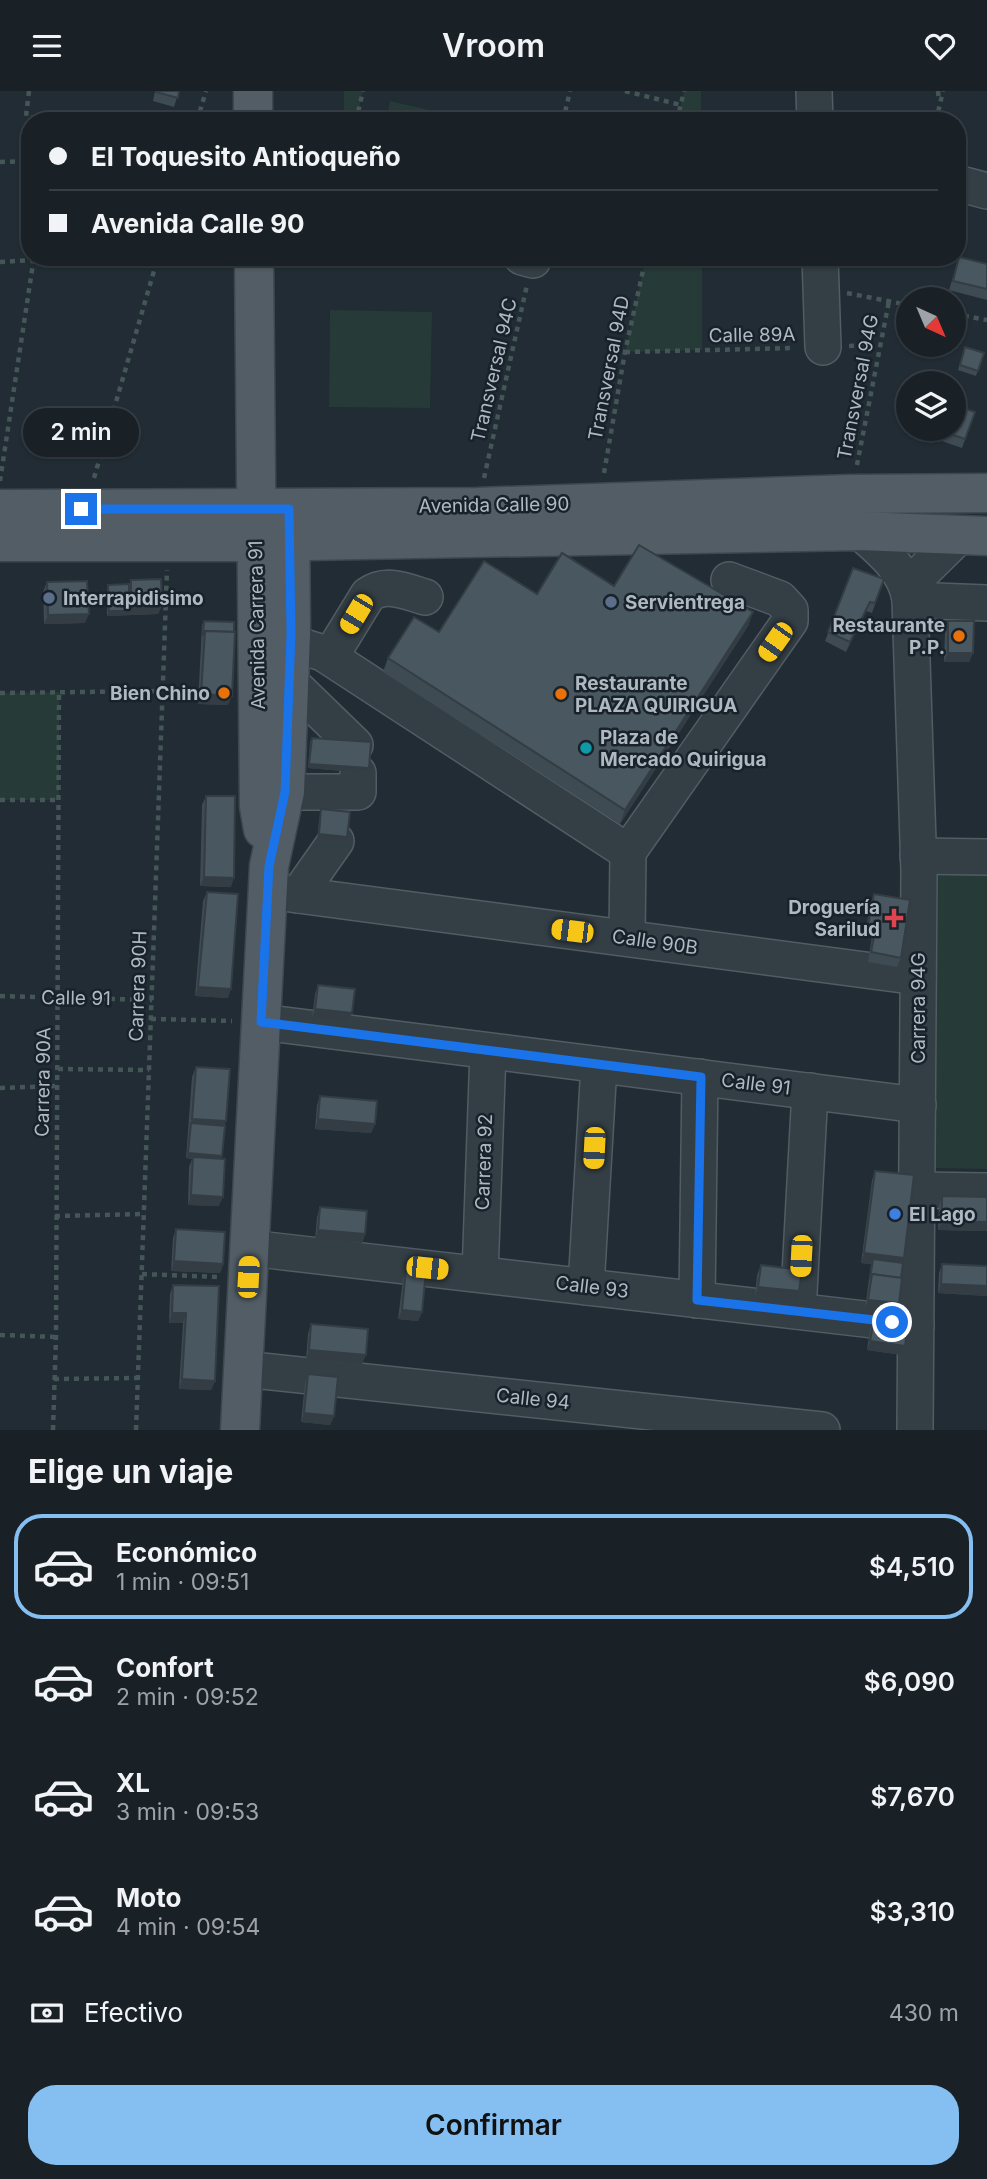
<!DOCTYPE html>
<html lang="es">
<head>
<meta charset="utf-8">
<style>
  body { margin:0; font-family:Inter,sans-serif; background:#22292f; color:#f1f3f6; height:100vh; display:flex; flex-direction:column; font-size:26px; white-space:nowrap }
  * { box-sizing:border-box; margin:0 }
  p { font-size:23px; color:#9fa3a7 }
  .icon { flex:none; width:38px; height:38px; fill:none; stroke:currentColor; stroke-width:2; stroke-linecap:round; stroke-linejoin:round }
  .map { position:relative; height:1339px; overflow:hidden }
  .drawer { display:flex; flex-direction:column; background:#192127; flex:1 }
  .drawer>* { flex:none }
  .top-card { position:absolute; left:21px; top:21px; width:945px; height:154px; border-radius:28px; box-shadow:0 2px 5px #0004,0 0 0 2px #373e44; display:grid; align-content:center; height:154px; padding:0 28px; background:#192127 }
  .needle { width:46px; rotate:136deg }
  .controls { position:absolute; left:896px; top:196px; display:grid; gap:14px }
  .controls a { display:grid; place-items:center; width:70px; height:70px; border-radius:50%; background:#192127; box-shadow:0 2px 5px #0004,0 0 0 2px #373e44; font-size:35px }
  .end { position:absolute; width:32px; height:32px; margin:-16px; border:9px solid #1a73e8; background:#fff; box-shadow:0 0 0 4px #fff }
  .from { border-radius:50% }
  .bubble { position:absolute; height:49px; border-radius:24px; background:#192127; box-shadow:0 2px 5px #0004,0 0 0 2px #373e44; font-size:23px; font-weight:600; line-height:49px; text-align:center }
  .car { position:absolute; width:21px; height:42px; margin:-21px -10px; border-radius:9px; box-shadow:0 0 5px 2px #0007; background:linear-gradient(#f5c518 24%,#345 0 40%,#f5c518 0 76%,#345 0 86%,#f5c518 0) }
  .top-card b { display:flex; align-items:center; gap:24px; height:66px; font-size:26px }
  .top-card b+b { border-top:2px solid #373e44 }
  .top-card i { width:18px; height:18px; background:#f1f3f6 }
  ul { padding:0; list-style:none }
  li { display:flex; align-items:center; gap:21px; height:105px; margin:0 14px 10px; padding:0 14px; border:4px solid transparent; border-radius:28px }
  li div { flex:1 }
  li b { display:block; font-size:26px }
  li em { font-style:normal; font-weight:600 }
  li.on { border-color:#85bef0 }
  li>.icon { width:63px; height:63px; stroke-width:1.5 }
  h2 { padding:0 28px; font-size:32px; line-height:84px }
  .pay { display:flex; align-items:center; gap:18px; height:77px; padding:0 28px; font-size:26px }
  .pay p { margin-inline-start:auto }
  .action { display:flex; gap:14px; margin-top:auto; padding:14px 28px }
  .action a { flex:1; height:80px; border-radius:28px; background:#85bef0; color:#111; font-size:28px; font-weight:600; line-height:80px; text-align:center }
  header { display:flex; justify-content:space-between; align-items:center; height:91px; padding:0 28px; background:#192127; font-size:32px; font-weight:600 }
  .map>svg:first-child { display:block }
  .green { fill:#263a37 }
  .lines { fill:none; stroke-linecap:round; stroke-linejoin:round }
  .minor-casing { stroke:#515c63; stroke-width:38 }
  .major-casing { stroke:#3d474f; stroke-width:41 }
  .path { stroke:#445756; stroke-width:4.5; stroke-dasharray:5 5; stroke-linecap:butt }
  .minor { stroke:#343e45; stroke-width:35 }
  .major { stroke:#525d65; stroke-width:38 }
  .wall { fill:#3f4b53 }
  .shaded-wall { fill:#333d43 }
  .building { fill:#495760; stroke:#333d43; stroke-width:2 }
  .route { stroke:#1a73e8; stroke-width:9 }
  .service-dot { fill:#5c6f8a; stroke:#19222a; stroke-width:2.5 }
  .food-dot { fill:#e8710a; stroke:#19222a; stroke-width:2.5 }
  .culture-dot { fill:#0f9aa8; stroke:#19222a; stroke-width:2.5 }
  .health-dot { fill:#e0444e; stroke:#19222a; stroke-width:2.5 }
  .shop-dot { fill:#3f7fe0; stroke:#19222a; stroke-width:2.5 }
  .labels { text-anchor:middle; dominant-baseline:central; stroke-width:5; stroke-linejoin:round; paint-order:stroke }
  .street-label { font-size:19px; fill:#aeb9c2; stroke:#19222a }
  .poi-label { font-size:19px; font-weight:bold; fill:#aeb9c2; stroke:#19222a; text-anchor:start }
</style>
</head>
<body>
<header><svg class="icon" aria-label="menu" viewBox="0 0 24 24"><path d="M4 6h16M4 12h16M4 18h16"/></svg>Vroom<svg class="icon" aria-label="heart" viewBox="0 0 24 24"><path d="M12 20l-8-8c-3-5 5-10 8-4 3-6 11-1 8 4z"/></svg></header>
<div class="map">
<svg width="987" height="1339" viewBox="0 0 987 1339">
  <rect width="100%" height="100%" fill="#212c34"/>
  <g class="green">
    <polygon points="344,0 363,0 356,30 344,30"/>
    <polygon points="684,0 701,0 701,30 677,30"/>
    <polygon points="390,10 446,23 444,30 386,30"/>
    <polygon points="646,166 702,166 702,259 625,261"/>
    <polygon points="330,219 432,221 430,317 329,316"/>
    <polygon points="59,601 59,709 0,709 0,602"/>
    <polygon points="935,774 987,774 987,1078 930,1077"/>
  </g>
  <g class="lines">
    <defs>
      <g id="minor">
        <polyline points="814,0 815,30"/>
        <polyline points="957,92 987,100"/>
        <polyline points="522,166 533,169"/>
        <polyline points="820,166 823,256"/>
        <path d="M859 440C881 459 906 479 910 509L919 781 915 1339"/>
        <polyline points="908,495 960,444"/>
        <polyline points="910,509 987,512"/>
        <polyline points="291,552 323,562 628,761"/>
        <path d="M330 566 368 504C386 491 405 500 425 506"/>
        <polyline points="289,590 355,654"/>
        <polyline points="285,701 358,701 358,682"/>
        <polyline points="628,761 790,530 790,519 780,508 729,489"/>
        <polyline points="918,765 987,766"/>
        <polyline points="268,800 918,886"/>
        <polyline points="298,804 336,750"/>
        <polyline points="627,847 628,761"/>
        <polyline points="261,931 918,1014"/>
        <polyline points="917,1099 987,1100"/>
        <polyline points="267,1159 916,1234"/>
        <polyline points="480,1183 488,960"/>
        <polyline points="586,1196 599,974"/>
        <polyline points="697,1209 700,986"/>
        <polyline points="798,1220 810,1000"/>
        <polyline points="243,1278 822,1339"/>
      </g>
      <g id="major">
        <polyline points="253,0 253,30"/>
        <polyline points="254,166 259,715 263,738"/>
        <polyline points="0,418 477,416 851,403 987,402"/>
        <polyline points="0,451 256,451 859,440 987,445"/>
        <polyline points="240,1339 269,775 285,701 291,543 290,427"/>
      </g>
    </defs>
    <use href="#minor" class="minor-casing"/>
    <use href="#major" class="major-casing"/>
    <g class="path">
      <polyline points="29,0 26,25 43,30"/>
      <polyline points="625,0 681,14"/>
      <polyline points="938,0 939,10"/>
      <polyline points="197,30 206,0"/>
      <polyline points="356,30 363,0"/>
      <polyline points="563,30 570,0"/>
      <polyline points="677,30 684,0"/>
      <polyline points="936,30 943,0"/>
      <polyline points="0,71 30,70"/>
      <polyline points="0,171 33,169"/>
      <polyline points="847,202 908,214"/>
      <polyline points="954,223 987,229"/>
      <polyline points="849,255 880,254"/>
      <polyline points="625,261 795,257"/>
      <polyline points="857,374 889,210"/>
      <polyline points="604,382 625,261 646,166"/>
      <polyline points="94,387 158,166"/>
      <polyline points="484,387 527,194"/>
      <polyline points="0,390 34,166"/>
      <polyline points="0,602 162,600"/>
      <polyline points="0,709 59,709"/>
      <polyline points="0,905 152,909"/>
      <polyline points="151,928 232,930"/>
      <polyline points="58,978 149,979"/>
      <polyline points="0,997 56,995"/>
      <polyline points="55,1125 144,1123"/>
      <polyline points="142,1183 218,1186"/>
      <polyline points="0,1244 56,1246"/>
      <polyline points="54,1288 138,1287"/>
      <polyline points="53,1339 56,1246 59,601"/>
      <polyline points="136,1339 167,479"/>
    </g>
    <use href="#minor" class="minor"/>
    <use href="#major" class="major"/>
  </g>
  <g class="wall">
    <polygon points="155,0 179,0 174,16 153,10"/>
    <polygon points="959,166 987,173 987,209 949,199"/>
    <polygon points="965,256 984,262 976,285 958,279"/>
    <polygon points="975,321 962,357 936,348 939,338"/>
    <polygon points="853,477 884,488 872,522 866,520 846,561 825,550"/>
    <polygon points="131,489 162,514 158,523 107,525 107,498 108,494 129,494"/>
    <polygon points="47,491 85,532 44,533 43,501"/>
    <polygon points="614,495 753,521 748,535 620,733 383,581 388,567 439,541 537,503"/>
    <polygon points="204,530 228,614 198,613 202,534"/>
    <polygon points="948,530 973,562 969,571 944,571 945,539"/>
    <polygon points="312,647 369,677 367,682 308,677 310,651"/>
    <polygon points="206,705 231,796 200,795 202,714"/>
    <polygon points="321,718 346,751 317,748 320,723"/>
    <polygon points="207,801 228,907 195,905 203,810"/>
    <polygon points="874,803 901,867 897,876 868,871 872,845 865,844 870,813"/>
    <polygon points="318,894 352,922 348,931 312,927 315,903"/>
    <polygon points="196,976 225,1035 221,1068 219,1115 188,1114 189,1076 192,1068 186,1067 192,986"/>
    <polygon points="320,1005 375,1033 371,1042 315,1038 317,1014"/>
    <polygon points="875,1080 903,1172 899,1212 896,1222 865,1218 871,1173 861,1172 872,1089"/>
    <polygon points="942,1105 987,1106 987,1140 938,1139 939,1115"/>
    <polygon points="320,1116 365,1143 362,1152 315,1149 317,1126"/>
    <polygon points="176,1138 223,1173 220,1182 171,1180 173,1147"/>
    <polygon points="942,1173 987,1175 987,1205 938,1202 939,1182"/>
    <polygon points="761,1174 796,1210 755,1205 757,1184"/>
    <polygon points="406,1178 422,1221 418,1230 398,1228 403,1188"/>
    <polygon points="173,1194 215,1290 211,1299 179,1298 183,1232 169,1232 170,1203"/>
    <polygon points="874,1228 905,1255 902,1264 867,1259 870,1238"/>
    <polygon points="311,1233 362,1273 306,1269 308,1243"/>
    <polygon points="308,1283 334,1325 330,1334 301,1331 305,1292"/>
  </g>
  <g class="shaded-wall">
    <polygon points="870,511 866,520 846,561 850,551"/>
    <polygon points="162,514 158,523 107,525 109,520 129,520 131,515"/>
    <polygon points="753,521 748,535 620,733 625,719"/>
    <polygon points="89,523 85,532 44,533 48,524"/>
    <polygon points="948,562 973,562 969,571 944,571"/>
    <polygon points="201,603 232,605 228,614 198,613"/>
    <polygon points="309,673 369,677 367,682 308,677"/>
    <polygon points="319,743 347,746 346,751 317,748"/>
    <polygon points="204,786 234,787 231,796 200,795"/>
    <polygon points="868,834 876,835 872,845 865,844"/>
    <polygon points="198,896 231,898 228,907 195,905"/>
    <polygon points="315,918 352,922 348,931 312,927"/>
    <polygon points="192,1028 226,1030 223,1040 191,1032"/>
    <polygon points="318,1028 375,1033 371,1042 315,1038"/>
    <polygon points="188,1062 222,1065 220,1070 186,1067"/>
    <polygon points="191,1104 223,1106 219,1115 188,1114"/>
    <polygon points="942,1130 987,1131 987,1140 938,1139"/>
    <polygon points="318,1139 365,1143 362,1152 315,1149"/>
    <polygon points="864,1162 904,1167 901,1177 873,1168 871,1173 861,1172"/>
    <polygon points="174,1170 223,1173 220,1182 171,1180"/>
    <polygon points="941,1193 987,1195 987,1205 938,1202"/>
    <polygon points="758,1196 799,1200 796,1210 755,1205"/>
    <polygon points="868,1209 899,1212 896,1222 865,1218"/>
    <polygon points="402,1219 422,1221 418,1230 398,1228"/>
    <polygon points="172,1222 186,1222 183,1232 169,1232"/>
    <polygon points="870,1250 905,1255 902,1264 867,1259"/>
    <polygon points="309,1259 366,1264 362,1273 306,1269"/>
    <polygon points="182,1288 215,1290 211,1299 179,1298"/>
    <polygon points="304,1322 334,1325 330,1334 301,1331"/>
  </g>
  <g class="building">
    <polygon points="156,0 179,0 178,7 156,1"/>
    <polygon points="959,166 987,173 987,198 953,190"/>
    <polygon points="965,256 984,262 978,280 960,274"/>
    <polygon points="954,314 975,321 965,348 939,339 954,338"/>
    <polygon points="639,454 753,521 625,719 388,567 414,526 439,541 484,470 537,503 562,462 614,495"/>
    <polygon points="853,477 884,488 875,512 870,511 850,551 828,541"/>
    <polygon points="161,488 162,514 131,515 131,489"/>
    <polygon points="87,490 89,523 48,524 47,491"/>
    <polygon points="129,493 129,520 109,520 108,494"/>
    <polygon points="204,530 234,531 234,541 205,540 203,545"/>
    <polygon points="948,530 974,530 973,562 948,562"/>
    <polygon points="205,540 235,541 232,605 201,603"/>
    <polygon points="312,647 371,651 369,677 309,673"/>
    <polygon points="206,705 235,705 234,787 204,786"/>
    <polygon points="321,718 350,721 347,746 319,743"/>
    <polygon points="207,801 238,803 231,898 198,896"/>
    <polygon points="874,803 910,809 901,867 871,861 876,835 868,834"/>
    <polygon points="318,894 355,898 352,922 315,918"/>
    <polygon points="196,976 230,978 226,1030 192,1028"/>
    <polygon points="320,1005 377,1010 375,1033 318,1028"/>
    <polygon points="191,1032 225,1035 222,1065 188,1062"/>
    <polygon points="193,1066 225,1068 223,1106 191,1104"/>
    <polygon points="875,1080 914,1084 904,1167 864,1162"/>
    <polygon points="942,1105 987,1106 987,1131 942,1130"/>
    <polygon points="320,1116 367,1120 365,1143 318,1139"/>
    <polygon points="176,1138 225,1141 223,1173 174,1170"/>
    <polygon points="873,1168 903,1172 901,1187 872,1183 870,1188"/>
    <polygon points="942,1173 987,1175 987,1195 941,1193"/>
    <polygon points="761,1174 802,1179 799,1200 758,1196"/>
    <polygon points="406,1178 426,1180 422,1221 402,1219"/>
    <polygon points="872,1183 902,1187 899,1212 868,1209"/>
    <polygon points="173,1194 219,1195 215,1290 182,1288 186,1222 172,1222"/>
    <polygon points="874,1228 908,1233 905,1255 870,1250"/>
    <polygon points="311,1233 368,1238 366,1264 309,1259"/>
    <polygon points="308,1283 338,1286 334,1325 304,1322"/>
  </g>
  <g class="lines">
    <polyline class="route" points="81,418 289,418 291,543 285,701 269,775 261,931 701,986 697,1209 892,1231"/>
  </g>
  <g class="service-dot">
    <circle cx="49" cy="507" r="7"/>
    <circle cx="611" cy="511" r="7"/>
  </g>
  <g class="food-dot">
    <circle cx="959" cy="545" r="7"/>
    <circle cx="224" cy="602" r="7"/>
    <circle cx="561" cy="603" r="7"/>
  </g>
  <circle class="culture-dot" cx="586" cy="657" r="7"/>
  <path class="health-dot" d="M890.5 816.5h7v7h7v7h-7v7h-7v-7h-7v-7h7z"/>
  <circle class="shop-dot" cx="895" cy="1123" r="7"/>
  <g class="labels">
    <g class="street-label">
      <text transform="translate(752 244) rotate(-1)">Calle 89A</text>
      <text transform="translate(609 277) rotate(-79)">Transversal 94D</text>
      <text transform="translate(494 279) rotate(-77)">Transversal 94C</text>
      <text transform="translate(858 296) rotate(-79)">Transversal 94G</text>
      <text transform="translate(494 414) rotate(-1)">Avenida Calle 90</text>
      <text transform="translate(257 534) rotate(-91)">Avenida Carrera 91</text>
      <text transform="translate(655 851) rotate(8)">Calle 90B</text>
      <text transform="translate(138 895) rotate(-88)">Carrera 90H</text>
      <text transform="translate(76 907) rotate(1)">Calle 91</text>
      <text transform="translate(918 917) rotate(-90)">Carrera 94G</text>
      <text transform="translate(43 991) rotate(-89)">Carrera 90A</text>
      <text transform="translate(756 993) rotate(7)">Calle 91</text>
      <text transform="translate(484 1071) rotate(-88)">Carrera 92</text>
      <text transform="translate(592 1196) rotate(7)">Calle 93</text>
      <text transform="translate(533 1308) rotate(6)">Calle 94</text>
    </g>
    <g class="poi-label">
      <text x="63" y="507">Interrapidisimo</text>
      <text x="625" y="511">Servientrega</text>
      <text x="945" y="534" text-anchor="end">Restaurante<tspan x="945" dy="22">P.P.</tspan></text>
      <text x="575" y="592">Restaurante<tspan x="575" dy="22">PLAZA QUIRIGUA</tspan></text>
      <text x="210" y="602" text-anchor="end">Bien Chino</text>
      <text x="600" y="646">Plaza de<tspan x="600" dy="22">Mercado Quirigua</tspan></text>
      <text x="880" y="816" text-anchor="end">Droguería<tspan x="880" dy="22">Sarilud</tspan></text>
      <text x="909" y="1123">El Lago</text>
    </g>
  </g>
</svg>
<div class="controls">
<a><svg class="needle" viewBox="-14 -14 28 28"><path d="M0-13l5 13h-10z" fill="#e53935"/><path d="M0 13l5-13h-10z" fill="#9fa3a7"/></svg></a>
<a><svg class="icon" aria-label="layers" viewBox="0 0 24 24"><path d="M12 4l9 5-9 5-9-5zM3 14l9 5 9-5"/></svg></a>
</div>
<i class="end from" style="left:892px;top:1231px"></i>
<i class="end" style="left:81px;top:418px"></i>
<div class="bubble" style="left:23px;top:317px;width:116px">2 min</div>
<i class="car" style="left:356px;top:523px;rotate:211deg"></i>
<i class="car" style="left:775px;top:551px;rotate:215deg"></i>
<i class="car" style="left:572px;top:840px;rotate:277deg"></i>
<i class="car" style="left:594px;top:1057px;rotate:183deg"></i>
<i class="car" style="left:801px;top:1165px;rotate:183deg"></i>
<i class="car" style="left:427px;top:1177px;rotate:96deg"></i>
<i class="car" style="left:248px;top:1186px;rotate:3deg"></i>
<div class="top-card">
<b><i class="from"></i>El Toquesito Antioqueño</b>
<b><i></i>Avenida Calle 90</b>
</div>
</div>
<section class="drawer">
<h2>Elige un viaje</h2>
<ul>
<li class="on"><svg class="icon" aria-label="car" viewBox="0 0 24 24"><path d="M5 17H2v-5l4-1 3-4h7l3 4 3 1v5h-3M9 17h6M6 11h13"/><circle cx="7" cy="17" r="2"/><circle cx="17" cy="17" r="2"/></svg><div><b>Económico</b><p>1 min · 09:51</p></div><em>$4,510</em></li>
<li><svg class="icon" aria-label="car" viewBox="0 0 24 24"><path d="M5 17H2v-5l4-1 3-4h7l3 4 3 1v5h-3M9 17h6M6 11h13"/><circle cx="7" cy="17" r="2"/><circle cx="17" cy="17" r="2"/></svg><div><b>Confort</b><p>2 min · 09:52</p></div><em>$6,090</em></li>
<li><svg class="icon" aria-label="car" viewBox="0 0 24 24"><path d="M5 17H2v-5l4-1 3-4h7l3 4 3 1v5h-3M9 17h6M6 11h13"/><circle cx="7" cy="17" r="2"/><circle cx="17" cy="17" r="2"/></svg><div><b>XL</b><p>3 min · 09:53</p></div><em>$7,670</em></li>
<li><svg class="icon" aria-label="car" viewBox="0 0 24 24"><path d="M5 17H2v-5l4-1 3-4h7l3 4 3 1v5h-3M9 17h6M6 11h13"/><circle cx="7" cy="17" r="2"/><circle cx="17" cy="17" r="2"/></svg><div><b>Moto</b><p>4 min · 09:54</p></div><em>$3,310</em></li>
</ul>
<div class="pay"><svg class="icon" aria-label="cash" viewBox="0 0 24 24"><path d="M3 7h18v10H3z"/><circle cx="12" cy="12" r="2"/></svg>Efectivo<p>430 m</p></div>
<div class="action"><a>Confirmar</a></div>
</section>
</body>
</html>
